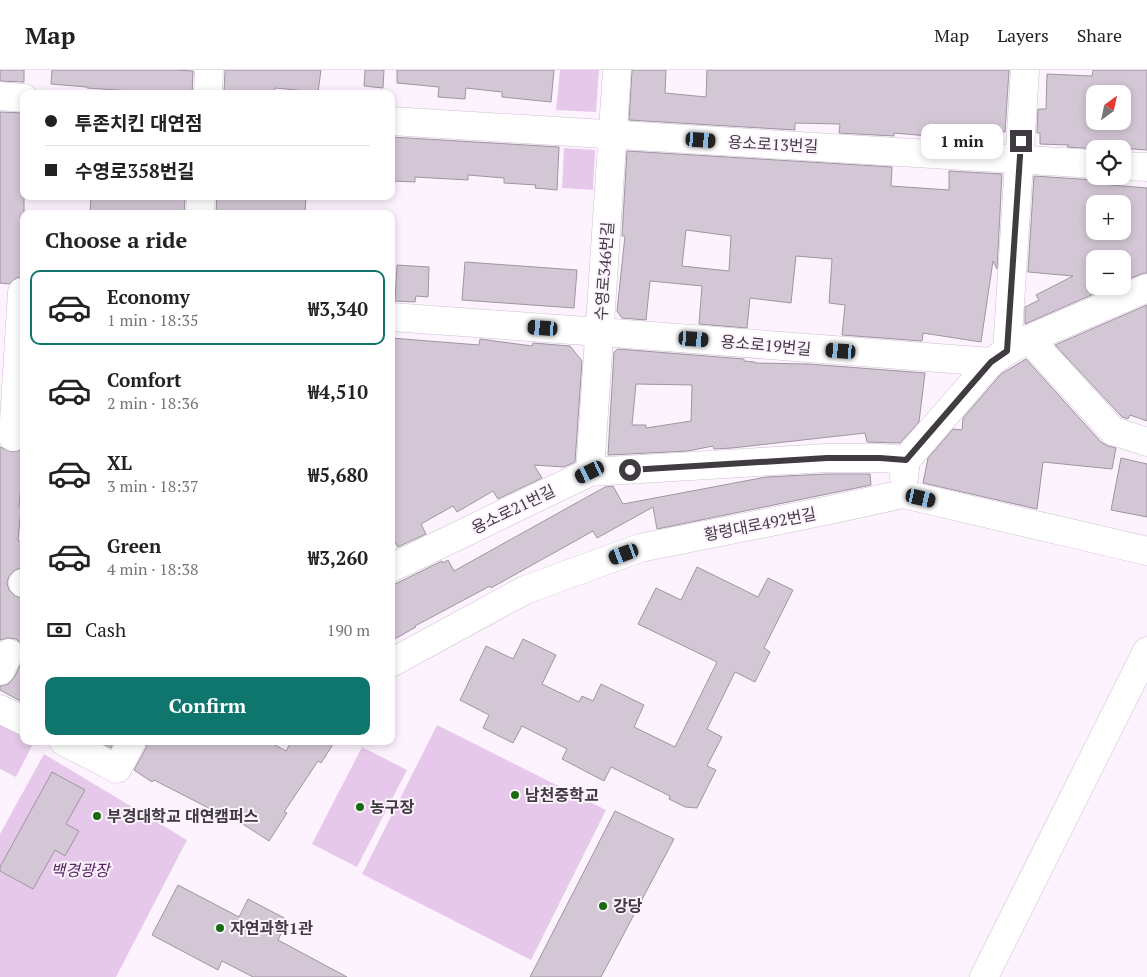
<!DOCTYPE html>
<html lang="en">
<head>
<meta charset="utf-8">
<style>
  body { margin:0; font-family:"PT Serif","Noto Sans KR",serif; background:#f2f2f2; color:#222; height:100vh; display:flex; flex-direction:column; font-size:19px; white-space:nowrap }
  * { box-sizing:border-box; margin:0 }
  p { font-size:16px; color:#767676 }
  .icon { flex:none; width:28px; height:28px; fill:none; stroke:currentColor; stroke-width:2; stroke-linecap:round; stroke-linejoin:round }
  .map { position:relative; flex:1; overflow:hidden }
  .side { position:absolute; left:20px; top:140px; width:375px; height:535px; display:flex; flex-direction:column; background:#fff; border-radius:10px; box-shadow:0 2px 8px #0003 }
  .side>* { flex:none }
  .guide { position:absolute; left:20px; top:20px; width:375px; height:110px; border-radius:10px; box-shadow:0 2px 8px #0003; display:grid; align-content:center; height:110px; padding:0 25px; background:#fff }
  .needle { width:32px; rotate:33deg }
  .tools { position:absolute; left:1086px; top:15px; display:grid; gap:10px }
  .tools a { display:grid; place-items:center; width:45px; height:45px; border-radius:10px; background:#fff; box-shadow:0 2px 8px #0003; font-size:25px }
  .end { position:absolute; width:22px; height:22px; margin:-11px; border:6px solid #403b41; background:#fff; box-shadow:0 0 0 2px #fff }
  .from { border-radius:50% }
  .bubble { position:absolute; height:35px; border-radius:10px; background:#fff; box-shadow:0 2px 8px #0003; font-size:16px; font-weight:700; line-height:35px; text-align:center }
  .car { position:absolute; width:15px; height:30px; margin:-15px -8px; border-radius:6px; box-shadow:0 0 4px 1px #0007; background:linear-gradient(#222 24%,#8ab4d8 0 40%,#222 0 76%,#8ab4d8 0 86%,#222 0) }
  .guide b { display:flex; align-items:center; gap:18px; height:48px; font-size:19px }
  .guide b+b { border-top:1px solid #e0e0e0 }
  .guide i { width:12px; height:12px; background:#222 }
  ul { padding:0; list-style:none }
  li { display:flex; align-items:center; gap:15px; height:75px; margin:0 10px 8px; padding:0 15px; border:2px solid transparent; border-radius:10px }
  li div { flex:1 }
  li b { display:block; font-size:19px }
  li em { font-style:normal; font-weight:700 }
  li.on { border-color:#0f766e }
  li>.icon { width:45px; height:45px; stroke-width:1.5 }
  h2 { padding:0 25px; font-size:22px; line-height:60px }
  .pay { display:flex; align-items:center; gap:12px; height:55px; padding:0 25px; font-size:19px }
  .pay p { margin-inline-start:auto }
  .cta { display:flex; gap:10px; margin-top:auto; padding:10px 25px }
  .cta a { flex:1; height:58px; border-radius:10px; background:#0f766e; color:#fff; font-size:20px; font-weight:700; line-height:58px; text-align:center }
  header { display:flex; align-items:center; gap:30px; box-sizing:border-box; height:70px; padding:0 25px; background:#fff; border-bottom:1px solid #e0e0e0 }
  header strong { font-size:24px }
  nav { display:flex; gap:28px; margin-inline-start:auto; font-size:18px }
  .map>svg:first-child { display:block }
  .green { fill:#e6c9ea }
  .building { fill:#d3c6d5; stroke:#a094a2; fill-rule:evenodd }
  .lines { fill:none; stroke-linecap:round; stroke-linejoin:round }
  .minor-casing { stroke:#cdc0cf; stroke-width:29 }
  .minor { stroke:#fff; stroke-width:28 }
  .route { stroke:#403b41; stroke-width:6 }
  .poi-dot { fill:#196b10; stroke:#fdf3ff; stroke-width:2 }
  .labels { text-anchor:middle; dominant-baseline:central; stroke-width:4; stroke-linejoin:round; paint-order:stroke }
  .street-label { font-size:16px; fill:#403b41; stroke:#fdf3ff }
  .poi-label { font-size:16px; font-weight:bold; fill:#403b41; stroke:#fdf3ff; text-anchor:start }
  .park-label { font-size:16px; font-style:italic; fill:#582361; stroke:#fdf3ff }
</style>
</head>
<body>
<header>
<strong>Map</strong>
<nav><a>Map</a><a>Layers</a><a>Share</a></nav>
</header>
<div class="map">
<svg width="1147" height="907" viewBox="0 0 1147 907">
  <rect width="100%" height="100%" fill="#fdf3ff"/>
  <g class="green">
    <polygon points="560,0 599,0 596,42 556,40"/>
    <polygon points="564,78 595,80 593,120 562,118"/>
    <polygon points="0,655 24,667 24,671 34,672 16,707 0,699"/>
    <polygon points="437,655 606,740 531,890 362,804"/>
    <polygon points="362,677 407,700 357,797 312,774"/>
    <polygon points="44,684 187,770 116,907 0,907 0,764"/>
  </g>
  <g class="building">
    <polygon points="0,0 24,0 24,12 0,11"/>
    <polygon points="52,0 174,0 193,1 192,24 175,24 87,18 87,17 51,14"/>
    <polygon points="225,0 321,0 318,22 275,18 274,24 224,24"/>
    <polygon points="365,0 384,0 383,18 364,16"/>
    <polygon points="397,0 554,0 551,32 502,27 502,22 466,18 465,29 438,27 439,17 397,13"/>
    <polygon points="632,0 666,0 665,23 706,27 707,0 1009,0 1005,62 992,61 991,72 950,70 951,68 894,63 894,66 839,63 840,54 795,53 795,60 629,50"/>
    <path d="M1093 0H1147V80L1104 77V79H1097L1067 77 1069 75 1040 74V63H1037L1038 39H1046L1047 4 1092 6ZM1095 24H1122V51H1095Z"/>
    <polygon points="0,42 24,43 24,207 16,208 9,214 0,213"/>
    <polygon points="391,67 559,77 557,120 535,118 536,115 504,113 504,108 468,105 468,110 415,107 415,112 392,111"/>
    <path d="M627 81 892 97 891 116 949 120V101L1002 104 997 199 993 191 981 272 923 263 922 271 842 265 845 235 829 233 832 189 796 186 791 233 750 228 747 258 699 254 702 216 650 211 646 250 622 248 617 241 625 166H622ZM686 160 731 166 729 201 682 196Z"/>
    <path d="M1034 106 1094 110 1100 108 1099 114 1147 118V203L1141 204 1122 212V189H1095V216H1112L1025 254V237L1039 230 1036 225 1073 206 1028 202ZM1095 134H1122V161H1095Z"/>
    <polygon points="91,126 185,126 184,144 90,144"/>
    <polygon points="217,126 306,126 305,144 216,144"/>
    <polygon points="465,192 577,200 574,238 462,230"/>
    <polygon points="397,195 429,197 428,227 416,226 415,232 395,231"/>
    <polygon points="1147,235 1147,351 1130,345 1128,349 1122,347 1055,275"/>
    <polygon points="391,268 479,275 480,269 532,276 533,273 570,276 582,291 575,392 564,397 534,395 542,408 498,429 493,421 457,442 453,436 421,454 426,464 398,477 391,466"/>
    <path d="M618 279 744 289V291L755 292V293L808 294 925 303 919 352 900 373 867 372 865 363 732 378 714 379 713 376 688 381 608 385 614 282ZM636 314 692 315 691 351 646 358V355H632Z"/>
    <polygon points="1026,289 1101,372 1108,376 1116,378 1112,399 1043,392 1037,439 923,413 928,388 953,359 962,360 963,348 1001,304"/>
    <polygon points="0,377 12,382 24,379 19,437 21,438 18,471 24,471 24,497 15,500 9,506 7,513 9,520 15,526 24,529 24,579 22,574 16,569 8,568 0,570"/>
    <polygon points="1121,388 1147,394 1147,447 1111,440"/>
    <polygon points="827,404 870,404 871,415 657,459 653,437 597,468 593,461 491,518 490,516 415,556 416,557 391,571 391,516 442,491 443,493 448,490 454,501 605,417 613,416 623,434 766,407"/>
    <polygon points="697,497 758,527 768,508 793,520 764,578 770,582 755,612 735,602 707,659 722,667 707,696 716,700 697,738 685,737 669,729 670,726 611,697 604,711 562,689 567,679 522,656 513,673 483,658 489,645 460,630 486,576 513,589 523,569 556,585 542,614 579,632 582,626 593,631 601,614 644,635 634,657 675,677 717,592 638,554 656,518 681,530"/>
    <polygon points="24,587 24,633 0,620 0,616 8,614 14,608"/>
    <polygon points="97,671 114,671 111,678"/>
    <polygon points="148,671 268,671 286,681 290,674 286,671 335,671 321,693 318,691 284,742 287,743 269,771 235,749 234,751 154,710 152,712 134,700 146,678"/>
    <polygon points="52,702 85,720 66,754 79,761 65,786 55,780 33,819 0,801 0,797"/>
    <polygon points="615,741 674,769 601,907 530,907"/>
    <polygon points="178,815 239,847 248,829 288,850 278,870 347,907 253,907 222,891 218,900 152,865"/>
  </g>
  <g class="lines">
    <defs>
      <g id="minor">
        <polyline points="208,24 209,0"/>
        <polyline points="0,26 24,28"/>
        <polyline points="391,51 1095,94"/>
        <polyline points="1122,96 1147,97"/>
        <polyline points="200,144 201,126"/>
        <polyline points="391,247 600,262 991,292"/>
        <polyline points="1029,269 1113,361 1147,372"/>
        <polyline points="1007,281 1025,0"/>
        <polyline points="13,367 22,222"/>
        <polyline points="590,402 617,0"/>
        <polyline points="904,407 906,390 991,292 1007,281 1029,269 1147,218"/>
        <polyline points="391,498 590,402 827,388 880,388 906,390"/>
        <polyline points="23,513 24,513"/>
        <polyline points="391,593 525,520 640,478 830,440 903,424 1147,481"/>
        <polyline points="0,601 9,583"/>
        <polyline points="0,639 24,651"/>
        <polyline points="63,671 117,699 132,671"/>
        <polyline points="984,907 1147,581"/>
      </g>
    </defs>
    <use href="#minor" class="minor-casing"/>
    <use href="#minor" class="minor"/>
  </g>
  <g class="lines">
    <polyline class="route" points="630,400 827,388 880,388 906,390 991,292 1007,281 1021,71"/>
  </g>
  <g class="poi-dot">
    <circle cx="515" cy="725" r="5"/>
    <circle cx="360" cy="737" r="5"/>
    <circle cx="97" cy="746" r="5"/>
    <circle cx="603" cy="836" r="5"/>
    <circle cx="220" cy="858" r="5"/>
  </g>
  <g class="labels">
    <g class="street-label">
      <text transform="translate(773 74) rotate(3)">용소로13번길</text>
      <text transform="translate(604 201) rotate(-86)">수영로346번길</text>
      <text transform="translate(766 275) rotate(5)">용소로19번길</text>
      <text transform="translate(513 439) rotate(-26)">용소로21번길</text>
      <text transform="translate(760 454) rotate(-11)">황령대로492번길</text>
    </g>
    <g class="poi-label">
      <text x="525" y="725">남천중학교</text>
      <text x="370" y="737">농구장</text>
      <text x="107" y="746">부경대학교 대연캠퍼스</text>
      <text x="613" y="836">강당</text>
      <text x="230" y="858">자연과학1관</text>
    </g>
    <g class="park-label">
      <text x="80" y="800">백경광장</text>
    </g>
  </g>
</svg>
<div class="tools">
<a><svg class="needle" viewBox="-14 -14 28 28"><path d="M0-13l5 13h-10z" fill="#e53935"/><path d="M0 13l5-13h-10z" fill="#767676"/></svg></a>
<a><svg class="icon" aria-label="locate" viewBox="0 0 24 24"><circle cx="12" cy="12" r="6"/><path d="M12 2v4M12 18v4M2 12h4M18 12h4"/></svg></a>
<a>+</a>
<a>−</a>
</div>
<i class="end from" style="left:630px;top:400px"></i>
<i class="end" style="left:1021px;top:71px"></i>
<div class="bubble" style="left:921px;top:54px;width:82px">1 min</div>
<i class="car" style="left:701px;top:70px;rotate:94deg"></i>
<i class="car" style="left:543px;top:258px;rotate:274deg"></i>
<i class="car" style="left:694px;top:269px;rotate:94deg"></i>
<i class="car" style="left:841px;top:281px;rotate:274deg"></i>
<i class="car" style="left:590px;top:402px;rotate:244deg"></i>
<i class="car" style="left:921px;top:428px;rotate:103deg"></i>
<i class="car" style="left:624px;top:484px;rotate:250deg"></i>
<div class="guide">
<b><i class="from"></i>투존치킨 대연점</b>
<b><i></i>수영로358번길</b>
</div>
<section class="side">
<h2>Choose a ride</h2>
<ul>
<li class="on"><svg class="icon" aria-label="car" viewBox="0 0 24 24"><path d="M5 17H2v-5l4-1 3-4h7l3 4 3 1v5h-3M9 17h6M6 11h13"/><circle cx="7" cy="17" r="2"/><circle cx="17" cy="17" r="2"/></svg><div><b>Economy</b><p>1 min · 18:35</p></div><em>₩3,340</em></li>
<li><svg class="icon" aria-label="car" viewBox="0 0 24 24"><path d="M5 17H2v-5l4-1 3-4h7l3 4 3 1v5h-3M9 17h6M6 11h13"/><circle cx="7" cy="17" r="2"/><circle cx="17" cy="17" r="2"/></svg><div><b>Comfort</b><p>2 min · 18:36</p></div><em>₩4,510</em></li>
<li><svg class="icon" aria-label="car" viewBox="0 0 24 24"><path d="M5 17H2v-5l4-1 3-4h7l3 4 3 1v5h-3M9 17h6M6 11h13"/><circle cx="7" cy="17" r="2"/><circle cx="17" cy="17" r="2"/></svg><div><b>XL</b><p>3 min · 18:37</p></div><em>₩5,680</em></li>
<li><svg class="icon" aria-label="car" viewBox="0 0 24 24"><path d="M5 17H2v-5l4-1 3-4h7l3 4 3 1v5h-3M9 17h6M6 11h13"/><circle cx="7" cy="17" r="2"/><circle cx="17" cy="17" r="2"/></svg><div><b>Green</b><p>4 min · 18:38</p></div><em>₩3,260</em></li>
</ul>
<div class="pay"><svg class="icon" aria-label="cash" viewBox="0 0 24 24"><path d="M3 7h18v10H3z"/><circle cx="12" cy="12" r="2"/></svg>Cash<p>190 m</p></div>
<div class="cta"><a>Confirm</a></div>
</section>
</div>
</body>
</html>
